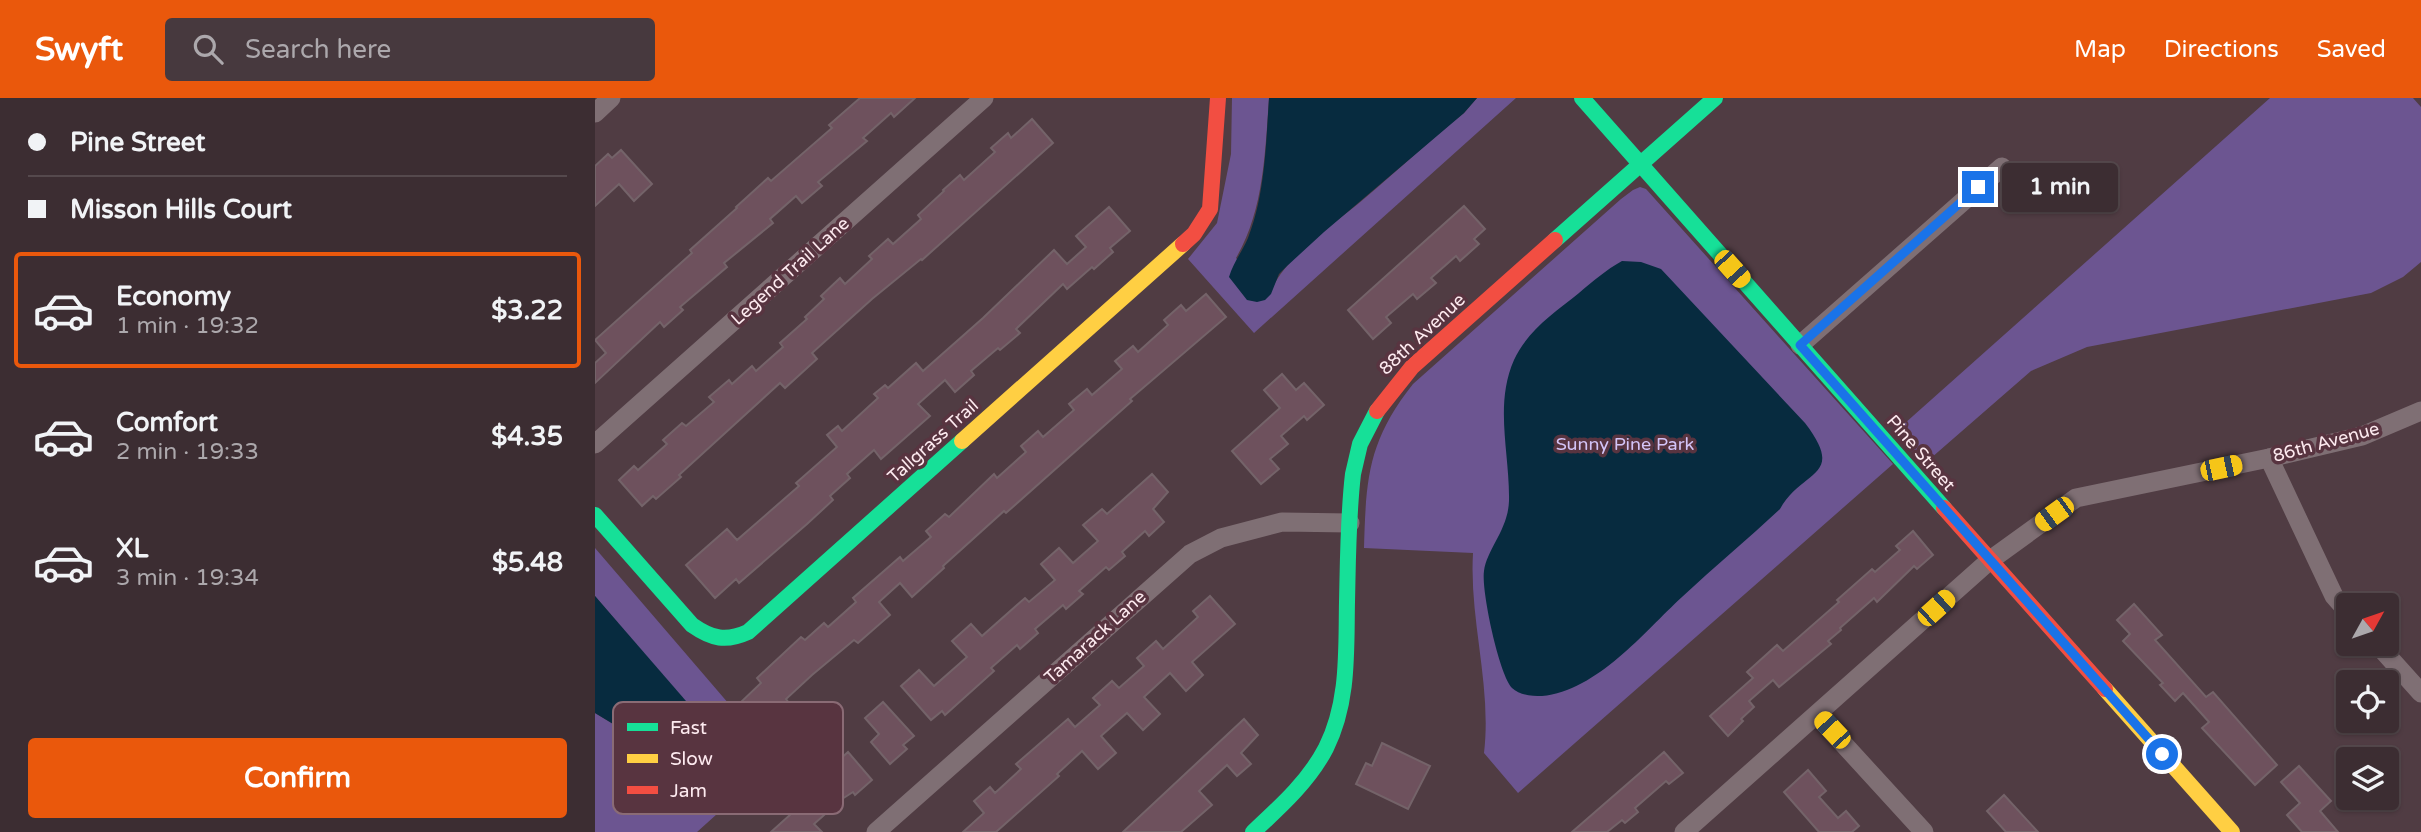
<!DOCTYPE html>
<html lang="en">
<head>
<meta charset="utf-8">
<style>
  body { margin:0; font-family:"Varela Round",sans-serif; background:#47393e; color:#f1f3f6; height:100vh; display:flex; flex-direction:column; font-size:26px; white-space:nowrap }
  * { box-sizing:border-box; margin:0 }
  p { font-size:23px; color:#aca8ac }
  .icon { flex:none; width:38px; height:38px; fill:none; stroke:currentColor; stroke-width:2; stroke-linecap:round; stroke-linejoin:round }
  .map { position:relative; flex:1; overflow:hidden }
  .side { display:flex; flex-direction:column; background:#3c2d32; width:595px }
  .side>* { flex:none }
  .top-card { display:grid; align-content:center; height:154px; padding:0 28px; background:#3c2d32 }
  .needle { width:46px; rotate:50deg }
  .buttons { position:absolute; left:1741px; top:495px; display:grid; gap:14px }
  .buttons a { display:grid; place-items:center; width:63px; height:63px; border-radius:7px; background:#3c2d32; box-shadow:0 2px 5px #0004,0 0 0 2px #55494d; font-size:35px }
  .end { position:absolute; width:32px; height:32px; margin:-16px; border:9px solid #1a73e8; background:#fff; box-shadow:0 0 0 4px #fff }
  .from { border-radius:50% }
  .bubble { position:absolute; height:49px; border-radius:7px; background:#3c2d32; box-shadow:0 2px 5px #0004,0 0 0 2px #55494d; font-size:23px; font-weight:700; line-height:49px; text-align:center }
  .car { position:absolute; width:21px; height:42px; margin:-21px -10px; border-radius:9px; box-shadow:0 0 5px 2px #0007; background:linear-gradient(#f5c518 24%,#345 0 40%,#f5c518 0 76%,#345 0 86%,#f5c518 0) }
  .top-card b { display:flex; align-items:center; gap:24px; height:66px; font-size:26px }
  .top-card b+b { border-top:2px solid #55494d }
  .top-card i { width:18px; height:18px; background:#f1f3f6 }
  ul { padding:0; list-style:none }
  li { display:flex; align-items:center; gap:21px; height:116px; margin:0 14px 10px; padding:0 14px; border:4px solid transparent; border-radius:7px }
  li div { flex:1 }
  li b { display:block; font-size:26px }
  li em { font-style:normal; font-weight:700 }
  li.selected { border-color:#ea580c }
  li>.icon { width:63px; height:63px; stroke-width:1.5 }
  .primary-button { display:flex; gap:14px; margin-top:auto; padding:14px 28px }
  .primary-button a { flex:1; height:80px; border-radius:7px; background:#ea580c; color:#fff; font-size:28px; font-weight:700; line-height:80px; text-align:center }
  header { display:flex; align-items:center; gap:42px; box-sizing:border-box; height:98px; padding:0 35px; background:#ea580c; color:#fff }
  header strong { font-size:33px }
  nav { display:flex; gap:38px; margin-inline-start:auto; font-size:24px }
  .search { width:490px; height:63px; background:#47393e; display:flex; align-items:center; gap:18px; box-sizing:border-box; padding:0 24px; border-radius:7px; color:#aca8ac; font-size:26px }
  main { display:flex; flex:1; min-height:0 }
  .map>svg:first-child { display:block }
  .green { fill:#6c5591 }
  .water { fill:#072b3f }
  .building { fill:#6e515d; stroke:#746369; stroke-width:2 }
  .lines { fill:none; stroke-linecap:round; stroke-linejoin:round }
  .street { stroke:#7f6f74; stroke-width:19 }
  .fast { stroke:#16e098; stroke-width:16 }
  .slow { stroke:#ffcf43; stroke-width:16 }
  .jam { stroke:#f24e42; stroke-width:16 }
  .route { stroke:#1a73e8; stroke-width:9 }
  .labels { text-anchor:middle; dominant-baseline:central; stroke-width:7; stroke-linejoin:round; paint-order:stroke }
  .street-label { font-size:18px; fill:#fdeaef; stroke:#583440 }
  .park-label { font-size:18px; fill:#d3c4f7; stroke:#583440 }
  .key { fill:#583440; stroke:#8a6b75; stroke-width:2 }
  .key-label { font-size:19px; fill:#fdeaef }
</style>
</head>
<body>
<header>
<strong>Swyft</strong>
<div class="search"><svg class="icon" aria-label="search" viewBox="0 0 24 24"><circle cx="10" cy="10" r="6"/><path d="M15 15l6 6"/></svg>Search here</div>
<nav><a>Map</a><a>Directions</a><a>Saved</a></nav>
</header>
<main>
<section class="side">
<div class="top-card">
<b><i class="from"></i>Pine Street</b>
<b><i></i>Misson Hills Court</b>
</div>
<ul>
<li class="selected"><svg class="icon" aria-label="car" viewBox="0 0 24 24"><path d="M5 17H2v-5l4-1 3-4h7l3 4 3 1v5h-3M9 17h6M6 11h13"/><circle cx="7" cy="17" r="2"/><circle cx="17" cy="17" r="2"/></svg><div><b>Economy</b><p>1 min · 19:32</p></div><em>$3.22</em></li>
<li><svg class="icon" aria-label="car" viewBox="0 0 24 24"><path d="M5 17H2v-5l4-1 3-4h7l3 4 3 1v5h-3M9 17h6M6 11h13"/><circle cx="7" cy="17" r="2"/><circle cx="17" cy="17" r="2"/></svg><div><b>Comfort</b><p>2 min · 19:33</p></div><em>$4.35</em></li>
<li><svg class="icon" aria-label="car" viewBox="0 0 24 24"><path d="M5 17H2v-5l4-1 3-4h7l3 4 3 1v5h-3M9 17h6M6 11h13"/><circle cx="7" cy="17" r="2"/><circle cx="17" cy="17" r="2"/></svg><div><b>XL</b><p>3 min · 19:34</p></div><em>$5.48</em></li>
</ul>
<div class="primary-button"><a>Confirm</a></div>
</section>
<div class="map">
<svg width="1826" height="734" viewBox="0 0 1826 734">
  <rect width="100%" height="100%" fill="#503c43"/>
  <g class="green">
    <path d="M637 0H674C670 55 669 112 641 160L675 196C687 160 741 125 770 100 803 72 835 42 869 15L882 0H921L659 235 593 161 622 125 636 56Z"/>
    <polygon points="1675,0 1818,0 1826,9 1826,164 1808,179 1776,195 1492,249 1436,273 1328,367 1300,334"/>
    <path d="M1045 89 1051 91 1298 366 923 695 889 655C897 588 874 522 878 455L769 450C771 380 773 343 818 286L1026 101 1038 92Z"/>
    <polygon points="0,450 182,662 102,734 0,734 0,615 104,678 22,524 0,498"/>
  </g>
  <g class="water">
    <path d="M674 0H882L869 15 729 134 692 168 684 176 676 196 670 202 662 204 652 202 634 179C638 165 647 154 653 140 670 97 671 46 674 0Z"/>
    <path d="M1027 163 1046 164 1066 171 1210 325C1252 380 1207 371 1185 411 1153 441 1119 469 1087 499 1049 534 1002 593 947 598 937 598 924 597 917 590 904 576 886 492 889 473 892 451 913 432 914 403 915 356 899 307 919 262 933 232 959 215 984 195 998 183 1011 172 1027 163Z"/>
    <polygon points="0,498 130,648 133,666 120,678 104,678 0,615"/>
  </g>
  <g class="building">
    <polygon points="265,0 320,0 299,19 296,15 268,40 272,43 223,84 227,88 207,105 201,98 175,121 178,125 129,165 132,169 85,209 88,212 69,229 65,224 0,285 0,265 11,255 0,242 97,155 95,152 142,110 141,109 173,80 176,83 237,30 234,27"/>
    <polygon points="437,21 458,45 327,162 326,161 277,201 217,255 222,261 190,290 185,285 84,377 86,379 61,401 58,398 47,408 24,382 39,368 43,372 72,346 68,342 87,325 91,328 119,304 114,299 134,282 137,286 157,268 161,273 188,249 185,245 212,221 210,219 229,201 226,198 245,180 250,186 277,161 274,158 293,141 298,146 326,121 323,117 349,93 348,92 365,77 369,82 400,54 396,50 413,35 416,40"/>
    <polygon points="26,52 57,86 39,103 24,86 0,108 0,68 13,56 17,60"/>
    <polygon points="869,108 890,131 879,141 884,146 865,163 861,158 836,180 841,185 822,201 818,196 791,219 796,225 778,241 753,212"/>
    <polygon points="514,109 535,133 515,150 518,154 499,171 497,169 472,191 468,186 421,231 425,235 405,252 403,250 376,273 379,277 360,294 350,282 323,306 335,318 286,361 279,352 252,376 255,380 235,398 238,402 212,426 144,485 141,481 120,500 91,467 132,431 142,442 204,388 201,385 242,349 232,337 243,328 247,333 283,300 279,296 290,287 293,290 321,265 328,273 388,220 459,152 472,166 491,149 481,138"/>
    <polygon points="611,196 631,219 535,301 537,303 411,415 409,413 348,468 349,470 317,499 305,485 284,504 295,517 263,545 259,542 217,577 191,601 194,605 166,629 145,605 166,585 162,580 206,539 210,542 229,525 233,529 261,504 258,500 305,459 308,463 336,439 331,433 350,416 354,419 399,376 402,380 431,354 426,348 443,333 448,339 479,312 474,306 492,291 497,297 527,271 520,263 538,248 543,254 573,227 569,222 586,207 591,213"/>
    <polygon points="687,276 701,292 709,285 729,307 712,322 709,318 686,338 693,346 675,361 684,371 666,386 637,353 685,310 669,292"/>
    <polygon points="557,376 573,394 558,411 569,424 554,438 550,433 527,454 530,458 514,472 511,469 484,493 488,496 471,511 468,507 440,531 443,535 425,551 422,547 396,570 399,573 350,617 347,613 336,622 306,588 324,572 339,588 372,559 357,543 376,526 387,538 430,500 434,504 460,482 446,466 464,450 478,465 503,443 488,427 507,411 512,416"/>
    <polygon points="1318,433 1338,457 1322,471 1319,468 1282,504 1279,500 1245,530 1246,532 1233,543 1236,546 1184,589 1178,582 1154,603 1159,609 1146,621 1148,623 1133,638 1115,618 1158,580 1152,574 1182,547 1188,553 1244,504 1242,502 1277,471 1280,474 1305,452 1301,448"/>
    <polygon points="615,498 640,526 597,564 608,577 591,593 575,575 549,599 565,616 548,632 532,615 506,638 521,655 503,671 487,653 462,676 464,678 401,734 368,734 389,715 379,703 395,689 400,695 426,671 421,666 473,621 480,629 505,607 498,600 517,583 524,590 549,568 542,560 561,543 568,551 603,519 598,513"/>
    <polygon points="1539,506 1567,537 1560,542 1611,599 1618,594 1682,667 1660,687 1607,630 1614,624 1588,595 1580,603 1565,587 1568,585 1528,543 1535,536 1522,522"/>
    <polygon points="288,604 319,638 308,647 312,651 295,666 276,644 284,636 270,620"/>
    <polygon points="649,621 663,637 646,655 656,666 642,678 632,667 604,693 617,707 586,734 528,734"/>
    <polygon points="787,645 835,668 813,711 761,686 771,665 777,668"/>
    <polygon points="235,652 244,662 253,654 277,682 260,697 258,694 247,701 219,726 227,734 176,734 196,716 180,699"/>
    <polygon points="1069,654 1088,675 1074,686 1071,683 1040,710 1043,714 1030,725 1027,722 1012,734 977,734"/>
    <polygon points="1704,668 1736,703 1725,713 1743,734 1707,734 1692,717 1705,705 1686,684"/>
    <polygon points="1213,672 1231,693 1224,699 1243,720 1251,713 1264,728 1257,734 1224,734 1189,694"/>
    <polygon points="1409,697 1443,734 1411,734 1392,713"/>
  </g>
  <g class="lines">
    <g class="street">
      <polyline points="0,15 16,0"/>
      <polyline points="1205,247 1407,69"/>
      <polyline points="0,346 389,0"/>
      <polyline points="1674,360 1739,498 1754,515"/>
      <polyline points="1782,546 1826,595"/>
      <polyline points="1222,617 1329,734"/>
      <polyline points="281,734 595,456 626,440 687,424 755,425"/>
      <polyline points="1089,734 1394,463 1481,400 1674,360 1767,338 1826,313"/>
    </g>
    <g class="fast">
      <polyline points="987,0 1349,410"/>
      <polyline points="960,142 1120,0"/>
      <path d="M0 417 97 527C117 541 131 544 153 534L367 343"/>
      <path d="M658 734C685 709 714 683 731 650 754 604 751 554 752 504 753 461 753 418 758 376L765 346 782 313"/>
    </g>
    <g class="slow">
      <polyline points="367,343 588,146"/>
      <polyline points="1510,591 1637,734"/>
    </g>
    <g class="jam">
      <polyline points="588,146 599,136 615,111 623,0"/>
      <polyline points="782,313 817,269 960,142"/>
      <polyline points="1349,410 1510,591"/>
    </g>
  </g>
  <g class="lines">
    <polyline class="route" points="1383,89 1205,247 1567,656"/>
  </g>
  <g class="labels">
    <g class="street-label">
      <text transform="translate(195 173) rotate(-42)">Legend Trail Lane</text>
      <text transform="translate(827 236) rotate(-43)">88th Avenue</text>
      <text transform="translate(338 343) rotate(-42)">Tallgrass Trail</text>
      <text transform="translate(1731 344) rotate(-15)">86th Avenue</text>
      <text transform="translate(1326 355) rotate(49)">Pine Street</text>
      <text transform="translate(500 539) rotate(-42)">Tamarack Lane</text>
    </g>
    <g class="park-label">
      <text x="1030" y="346">Sunny Pine Park</text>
    </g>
  </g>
  <rect x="18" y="604" width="230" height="112" rx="10" class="key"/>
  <rect x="32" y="625" width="31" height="8" fill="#16e098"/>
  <rect x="32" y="656" width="31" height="9" fill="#ffcf43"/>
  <rect x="32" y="688" width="31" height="8" fill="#f24e42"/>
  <g class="key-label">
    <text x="75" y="636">Fast</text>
    <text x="75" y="667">Slow</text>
    <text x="75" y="699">Jam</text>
  </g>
</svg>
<div class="buttons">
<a><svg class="needle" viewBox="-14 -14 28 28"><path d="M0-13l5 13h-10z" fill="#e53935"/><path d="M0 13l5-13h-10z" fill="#aca8ac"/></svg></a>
<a><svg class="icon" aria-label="locate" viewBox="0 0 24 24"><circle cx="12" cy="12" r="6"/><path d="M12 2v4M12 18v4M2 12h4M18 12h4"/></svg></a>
<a><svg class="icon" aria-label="layers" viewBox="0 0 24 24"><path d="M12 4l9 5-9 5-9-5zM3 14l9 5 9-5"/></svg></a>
</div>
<i class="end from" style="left:1567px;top:656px"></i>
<i class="end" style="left:1383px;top:89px"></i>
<div class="bubble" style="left:1407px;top:65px;width:116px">1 min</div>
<i class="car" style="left:1137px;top:171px;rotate:138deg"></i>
<i class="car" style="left:1626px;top:370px;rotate:78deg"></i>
<i class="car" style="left:1459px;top:416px;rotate:234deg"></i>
<i class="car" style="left:1341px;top:510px;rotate:48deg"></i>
<i class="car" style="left:1237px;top:632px;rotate:317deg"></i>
</div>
</main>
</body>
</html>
